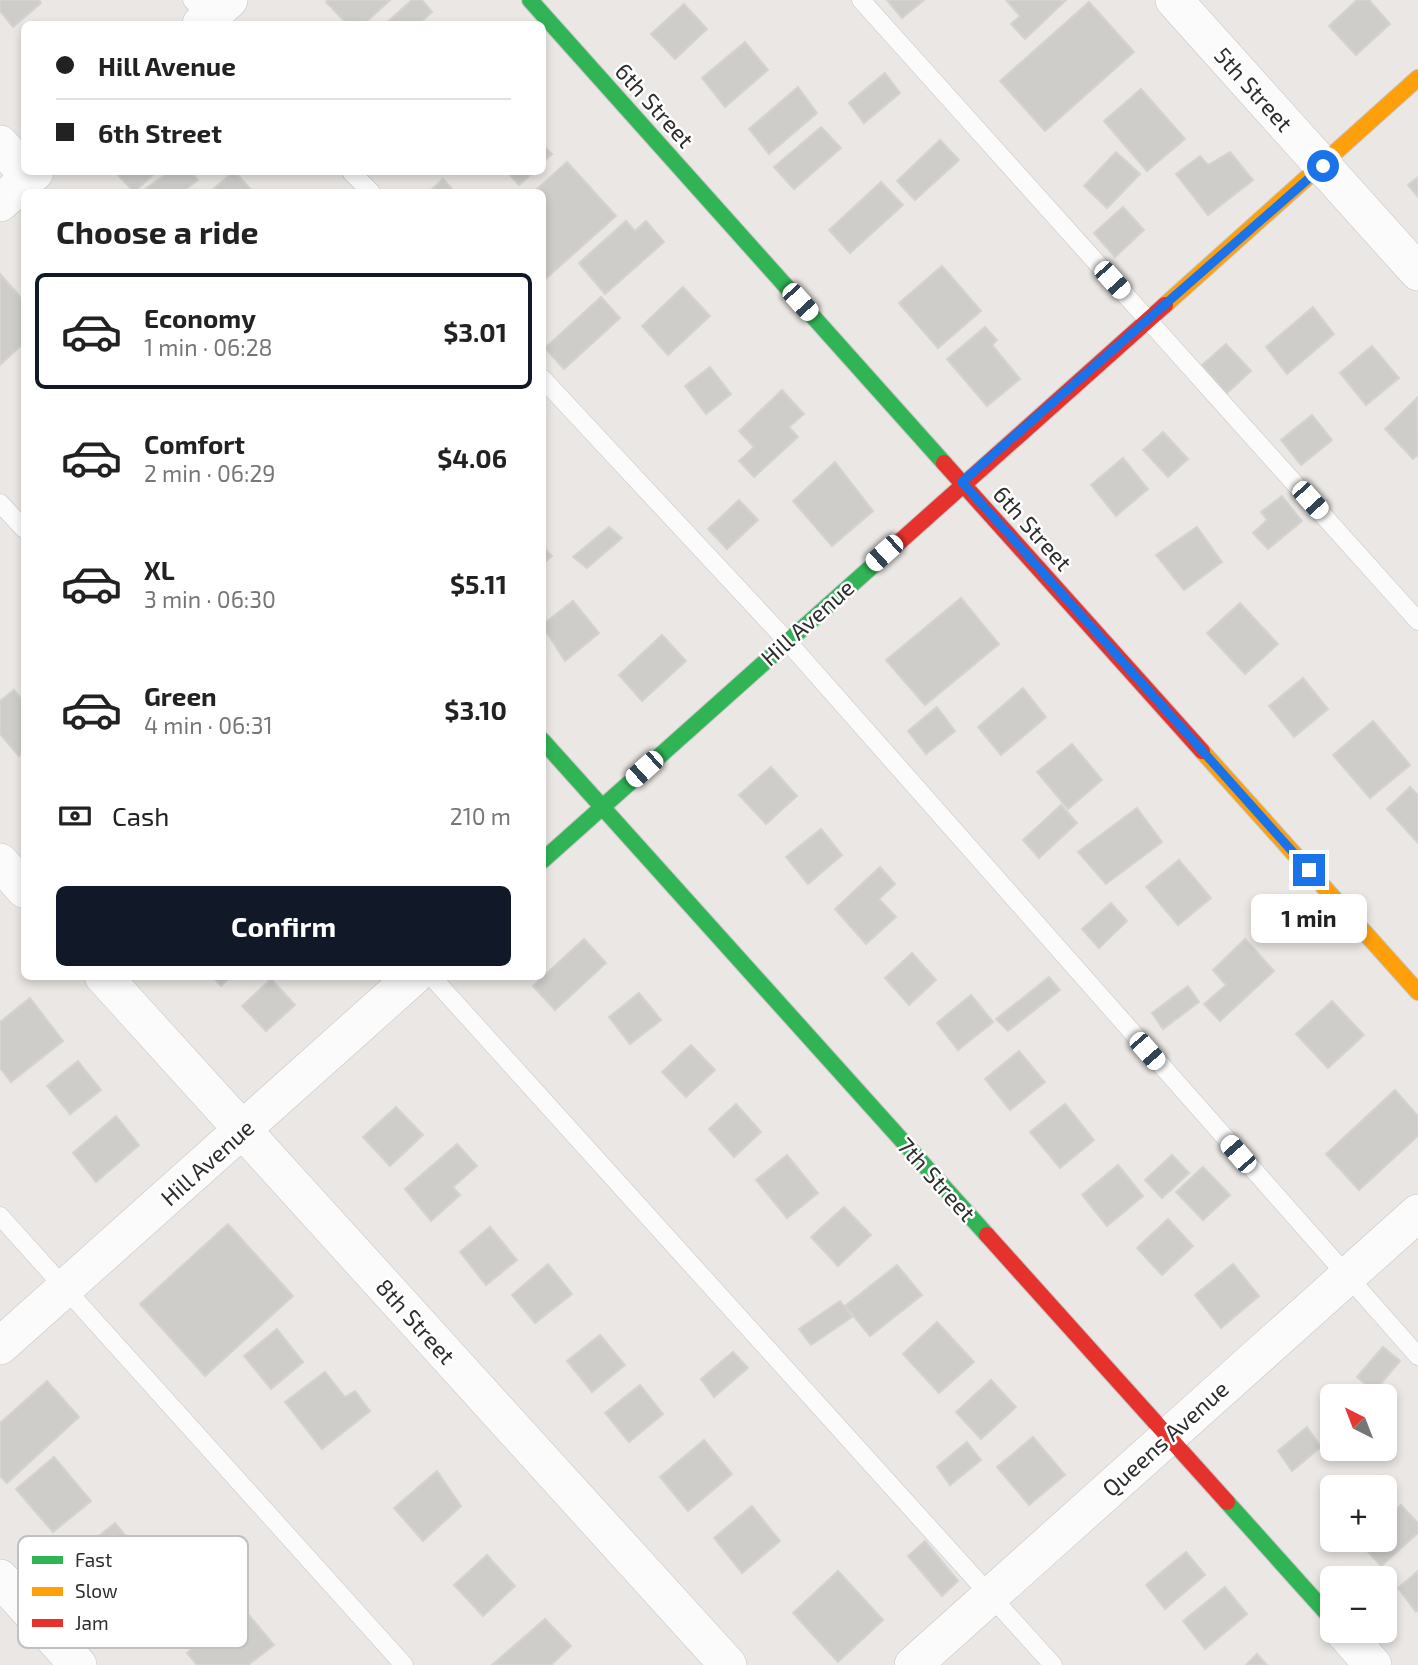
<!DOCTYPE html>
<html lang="en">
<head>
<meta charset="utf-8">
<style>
  body { margin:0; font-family:"Exo 2",sans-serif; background:#f2f2f2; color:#222; height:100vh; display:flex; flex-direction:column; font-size:26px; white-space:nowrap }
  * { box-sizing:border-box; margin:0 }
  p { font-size:23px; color:#767676 }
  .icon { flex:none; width:38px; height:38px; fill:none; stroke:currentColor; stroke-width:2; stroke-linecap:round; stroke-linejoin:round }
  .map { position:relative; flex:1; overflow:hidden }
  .details { position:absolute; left:21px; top:189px; width:525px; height:791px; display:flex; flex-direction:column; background:#fff; border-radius:10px; box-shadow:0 4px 10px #0003 }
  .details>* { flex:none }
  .top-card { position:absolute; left:21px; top:21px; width:525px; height:154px; border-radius:10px; box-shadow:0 4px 10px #0003; display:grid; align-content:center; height:154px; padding:0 35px; background:#fff }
  .needle { width:46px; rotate:318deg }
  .tools { position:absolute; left:1320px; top:1384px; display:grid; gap:14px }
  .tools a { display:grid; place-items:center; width:77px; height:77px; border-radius:10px; background:#fff; box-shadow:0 4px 10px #0003; font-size:35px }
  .end { position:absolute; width:32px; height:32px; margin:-16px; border:9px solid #1a73e8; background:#fff; box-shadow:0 0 0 4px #fff }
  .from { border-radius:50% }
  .bubble { position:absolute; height:49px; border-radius:10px; background:#fff; box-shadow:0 4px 10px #0003; font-size:23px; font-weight:700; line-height:49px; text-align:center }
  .car { position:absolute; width:21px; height:42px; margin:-21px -10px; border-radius:9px; box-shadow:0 0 5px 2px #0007; background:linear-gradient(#fff 24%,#345 0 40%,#fff 0 76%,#345 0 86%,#fff 0) }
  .top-card b { display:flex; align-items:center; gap:24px; height:66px; font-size:26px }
  .top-card b+b { border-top:2px solid #e0e0e0 }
  .top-card i { width:18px; height:18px; background:#222 }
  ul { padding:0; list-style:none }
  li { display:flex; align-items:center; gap:21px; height:116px; margin:0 14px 10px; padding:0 21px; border:4px solid transparent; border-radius:10px }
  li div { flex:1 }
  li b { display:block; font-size:26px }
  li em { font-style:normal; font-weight:700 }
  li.active { border-color:#111827 }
  li>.icon { width:63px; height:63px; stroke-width:1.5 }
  h2 { padding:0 35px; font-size:32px; line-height:84px }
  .pay { display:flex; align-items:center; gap:18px; height:77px; padding:0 35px; font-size:26px }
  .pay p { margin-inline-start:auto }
  .primary-button { display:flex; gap:14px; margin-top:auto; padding:14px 35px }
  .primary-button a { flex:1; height:80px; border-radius:10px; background:#111827; color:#fff; font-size:28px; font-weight:700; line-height:80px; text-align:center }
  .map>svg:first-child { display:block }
  .building { fill:#cfcdca; stroke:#d5d3d0; stroke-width:2 }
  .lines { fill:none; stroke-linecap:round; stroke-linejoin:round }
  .lane-casing { stroke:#c4c4c3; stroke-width:19 }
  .street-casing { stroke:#c4c4c3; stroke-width:38 }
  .fast-casing { stroke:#c4c4c3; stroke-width:18 }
  .slow-casing { stroke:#c4c4c3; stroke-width:18 }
  .jam-casing { stroke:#c4c4c3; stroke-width:18 }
  .lane { stroke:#fcfbfb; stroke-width:18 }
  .street { stroke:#fcfbfb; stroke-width:37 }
  .fast { stroke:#30b455; stroke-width:16 }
  .slow { stroke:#ff9f0a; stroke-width:16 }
  .jam { stroke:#e5322d; stroke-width:16 }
  .route { stroke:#1a73e8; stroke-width:9 }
  .labels { text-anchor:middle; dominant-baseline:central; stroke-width:5; stroke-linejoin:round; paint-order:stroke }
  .street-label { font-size:23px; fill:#2d2d2d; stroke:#fff }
  .key { fill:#fff; stroke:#c0c0c0; stroke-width:2 }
  .key-label { font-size:19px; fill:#2d2d2d }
</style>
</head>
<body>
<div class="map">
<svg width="1418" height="1665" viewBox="0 0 1418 1665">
  <rect width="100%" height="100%" fill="#eae7e4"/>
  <g class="building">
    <polygon points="0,0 39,0 41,3 13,27 0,11"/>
    <polygon points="328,0 390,0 364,24 347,24 326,2"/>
    <polygon points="412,0 422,0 432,12 419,24 385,24"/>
    <polygon points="887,0 924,0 902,18"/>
    <polygon points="1006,0 1066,0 1025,39 1011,24 1020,16"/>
    <polygon points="1357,0 1369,0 1390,24 1356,55 1329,26"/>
    <polygon points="1089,2 1134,52 1045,131 1000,81"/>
    <polygon points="684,4 707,29 675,59 651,34"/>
    <polygon points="745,42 768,70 725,107 702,78"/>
    <polygon points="885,73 900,93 864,123 849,103"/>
    <polygon points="798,87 817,113 769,154 749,129"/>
    <polygon points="1141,89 1185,139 1147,171 1104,121"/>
    <polygon points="821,127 841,148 794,189 774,167"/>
    <polygon points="940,140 959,160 915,200 897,181"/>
    <polygon points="542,144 552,154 542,163"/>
    <polygon points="1116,152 1140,174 1107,208 1084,186"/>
    <polygon points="1230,152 1253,180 1208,215 1176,174 1200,156 1208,165"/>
    <polygon points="567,162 616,216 542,282 542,192 534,192"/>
    <polygon points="115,172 156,172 134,192"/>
    <polygon points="169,172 191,172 198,180 182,192 141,192"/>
    <polygon points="235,172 253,192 210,192 233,172"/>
    <polygon points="507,172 534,172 519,185"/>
    <polygon points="1418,177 1418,197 1408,185"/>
    <polygon points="443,179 455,192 429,192"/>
    <polygon points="881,182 903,205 850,253 829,230"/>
    <polygon points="1123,207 1144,230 1115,257 1094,233"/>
    <polygon points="626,221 635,231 646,221 664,242 605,294 579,263"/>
    <polygon points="942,266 981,311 938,348 899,303"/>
    <polygon points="0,274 24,301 24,343 0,365"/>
    <polygon points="683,287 710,316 668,355 642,326"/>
    <polygon points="601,297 620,318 564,369 545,348"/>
    <polygon points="1313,307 1334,334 1287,374 1266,347"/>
    <polygon points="985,327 997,340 992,345 1020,379 987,406 947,359"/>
    <polygon points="1226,344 1251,371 1227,393 1202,365"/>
    <polygon points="1372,346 1399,378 1366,405 1340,373"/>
    <polygon points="710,367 731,394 706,414 685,386"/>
    <polygon points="782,390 804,414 789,427 798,437 754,477 739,461 754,447 739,431"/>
    <polygon points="1417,398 1418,455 1413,459 1385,429"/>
    <polygon points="1312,415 1332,440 1301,465 1281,440"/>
    <polygon points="1163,432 1188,459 1168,477 1143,450"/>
    <polygon points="1123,458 1148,489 1116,516 1091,485"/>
    <polygon points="835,462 873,511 832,546 793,501"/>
    <polygon points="1282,496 1302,521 1268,549 1253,533 1267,520 1261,512"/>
    <polygon points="739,500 758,520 727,549 708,529"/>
    <polygon points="609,527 622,538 587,568 573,557"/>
    <polygon points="1197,527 1222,562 1184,590 1156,555"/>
    <polygon points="542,546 552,556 542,565"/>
    <polygon points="961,598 999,644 925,705 886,660"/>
    <polygon points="573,601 599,633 565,661 542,625"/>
    <polygon points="1240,603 1278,644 1245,674 1207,633"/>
    <polygon points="662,635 686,661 642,701 619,675"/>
    <polygon points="1303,678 1328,709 1294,737 1269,706"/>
    <polygon points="1023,688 1046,717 1001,755 978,727"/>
    <polygon points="14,690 24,702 24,752 19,756 0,734 0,701"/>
    <polygon points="937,707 955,731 926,754 908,731"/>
    <polygon points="1373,721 1410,765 1370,798 1333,755"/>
    <polygon points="1072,744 1102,780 1068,809 1037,772"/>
    <polygon points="771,767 797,796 766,824 739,795"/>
    <polygon points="1410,787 1418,795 1418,843 1387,809"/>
    <polygon points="1061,805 1077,823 1039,858 1023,840"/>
    <polygon points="1137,808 1162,842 1106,884 1078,852"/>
    <polygon points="821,829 842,855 808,884 786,857"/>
    <polygon points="1179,860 1211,898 1178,925 1146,887"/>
    <polygon points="880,867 895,884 879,899 896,917 866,944 835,909"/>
    <polygon points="1111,903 1127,921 1099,948 1082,929"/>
    <polygon points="584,939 606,963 555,1010 533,986"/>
    <polygon points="1245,939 1274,971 1220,1021 1204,1004 1226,985 1213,970"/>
    <polygon points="912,953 936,980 909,1005 885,978"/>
    <polygon points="212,976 231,976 221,986"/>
    <polygon points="1049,977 1060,990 1008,1031 996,1019"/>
    <polygon points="271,979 295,1005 266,1031 242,1006"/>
    <polygon points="1188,986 1199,1002 1163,1029 1152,1013"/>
    <polygon points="639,993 661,1020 630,1044 609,1017"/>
    <polygon points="971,995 993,1022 958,1050 937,1023"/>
    <polygon points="30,998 63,1041 11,1082 0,1068 0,1022"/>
    <polygon points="1332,1001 1364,1035 1328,1068 1296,1034"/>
    <polygon points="691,1045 715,1070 686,1097 662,1072"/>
    <polygon points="1019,1051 1045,1082 1010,1110 985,1079"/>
    <polygon points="78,1061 101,1090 70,1114 47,1086"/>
    <polygon points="1395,1090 1418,1116 1418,1136 1359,1190 1326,1154"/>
    <polygon points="736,1104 761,1132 734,1157 709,1129"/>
    <polygon points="1065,1104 1094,1140 1060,1168 1030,1132"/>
    <polygon points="396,1107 423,1135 390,1166 363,1137"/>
    <polygon points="116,1116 139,1145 96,1182 73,1153"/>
    <polygon points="457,1144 477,1166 453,1187 460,1195 431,1221 405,1189"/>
    <polygon points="787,1155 818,1193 787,1218 756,1180"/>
    <polygon points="1172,1155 1189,1173 1162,1198 1145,1180"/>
    <polygon points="1118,1165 1143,1196 1107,1226 1082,1195"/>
    <polygon points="1203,1167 1230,1195 1203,1220 1176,1192"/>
    <polygon points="844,1207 871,1235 838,1266 811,1237"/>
    <polygon points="1168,1219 1193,1246 1162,1275 1137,1248"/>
    <polygon points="228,1224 293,1296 205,1376 140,1304"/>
    <polygon points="490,1227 517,1260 486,1285 460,1252"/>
    <polygon points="548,1264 572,1294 535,1323 512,1295"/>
    <polygon points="1233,1264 1259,1296 1221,1328 1195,1295"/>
    <polygon points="897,1265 922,1295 870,1336 845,1306"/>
    <polygon points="840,1301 852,1317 811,1345 799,1329"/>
    <polygon points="937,1322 974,1362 939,1393 903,1354"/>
    <polygon points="277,1329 303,1362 271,1389 244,1356"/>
    <polygon points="600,1335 625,1365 592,1392 567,1361"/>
    <polygon points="1383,1347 1400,1361 1374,1392 1357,1377"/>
    <polygon points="733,1352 748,1368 714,1397 701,1379"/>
    <polygon points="325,1372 345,1397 355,1391 370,1411 322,1449 285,1402"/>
    <polygon points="991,1380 1016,1407 981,1439 956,1412"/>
    <polygon points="47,1381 79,1417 7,1483 0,1476 0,1423"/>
    <polygon points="640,1385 663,1414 629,1442 605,1413"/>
    <polygon points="1307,1427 1321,1447 1292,1471 1278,1451"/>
    <polygon points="1033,1437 1065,1475 1029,1505 997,1467"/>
    <polygon points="704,1440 732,1474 688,1511 660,1477"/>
    <polygon points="967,1442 981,1460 950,1485 937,1467"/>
    <polygon points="54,1457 91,1501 53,1532 16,1489"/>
    <polygon points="437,1471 461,1506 423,1541 394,1508"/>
    <polygon points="1401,1505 1418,1523 1418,1533 1381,1566 1360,1543 1363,1540 1384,1540 1384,1520"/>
    <polygon points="752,1506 780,1541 742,1573 714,1538"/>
    <polygon points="115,1523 147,1561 116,1585 85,1547"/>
    <polygon points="925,1541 958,1581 942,1596 908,1556"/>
    <polygon points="1186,1552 1205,1575 1165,1609 1146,1585"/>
    <polygon points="487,1555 515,1586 483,1616 454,1585"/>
    <polygon points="838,1571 883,1620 838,1662 793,1613"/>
    <polygon points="1418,1571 1418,1610 1416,1612 1398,1588"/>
    <polygon points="1225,1587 1247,1614 1205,1649 1183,1621"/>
    <polygon points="243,1608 274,1645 248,1665 197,1665 187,1653"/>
    <polygon points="545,1619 571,1646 551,1665 492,1665"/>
    <polygon points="1257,1654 1267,1665 1246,1665"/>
  </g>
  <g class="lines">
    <defs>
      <g id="lane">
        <polyline points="192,0 212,22"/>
        <polyline points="861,0 1418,621"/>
        <polyline points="351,172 371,192"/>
        <polyline points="542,378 787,641 1418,1356"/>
        <polyline points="0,503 24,529"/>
        <polyline points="431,976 1053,1665"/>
        <polyline points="0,1216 404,1665"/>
      </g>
      <g id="street">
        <polyline points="1174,0 1418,272"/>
        <polyline points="201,24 229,0"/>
        <polyline points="0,144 24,171"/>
        <polyline points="0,203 35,172"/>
        <polyline points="0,862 24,889"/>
        <polyline points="103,976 728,1665"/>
        <polyline points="0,1346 414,976"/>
        <polyline points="0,1578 78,1665"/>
        <polyline points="1343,1631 1373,1665"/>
        <polyline points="913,1665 1418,1213"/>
      </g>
      <g id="fast">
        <polyline points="530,0 944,463"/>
        <polyline points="542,740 987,1235"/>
        <polyline points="542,861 878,561"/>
        <polyline points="1227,1502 1332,1619"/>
      </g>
      <g id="slow">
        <polyline points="1165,305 1418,78"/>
        <polyline points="1202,751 1418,992"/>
      </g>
      <g id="jam">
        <polyline points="944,463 1202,751"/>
        <polyline points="878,561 1165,305"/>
        <polyline points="987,1235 1227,1502"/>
      </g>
    </defs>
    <use href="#lane" class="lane-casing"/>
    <use href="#street" class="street-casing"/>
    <use href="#fast" class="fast-casing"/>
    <use href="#slow" class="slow-casing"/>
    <use href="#jam" class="jam-casing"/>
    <use href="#lane" class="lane"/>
    <use href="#street" class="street"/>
    <use href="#fast" class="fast"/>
    <use href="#slow" class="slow"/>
    <use href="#jam" class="jam"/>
  </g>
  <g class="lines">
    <polyline class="route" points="1309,870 962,482 1323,166"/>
  </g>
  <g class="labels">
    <g class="street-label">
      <text transform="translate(1254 89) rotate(48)">5th Street</text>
      <text transform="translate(655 105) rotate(48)">6th Street</text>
      <text transform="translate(1033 528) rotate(48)">6th Street</text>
      <text transform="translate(807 622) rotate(-42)">Hill Avenue</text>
      <text transform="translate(207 1162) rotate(-42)">Hill Avenue</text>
      <text transform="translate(937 1179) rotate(48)">7th Street</text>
      <text transform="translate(416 1321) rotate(48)">8th Street</text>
      <text transform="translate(1165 1438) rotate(-42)">Queens Avenue</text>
    </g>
  </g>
  <rect x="18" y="1536" width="230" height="112" rx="10" class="key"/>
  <rect x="32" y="1556" width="31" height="8" fill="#30b455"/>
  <rect x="32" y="1587" width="31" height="9" fill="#ff9f0a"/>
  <rect x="32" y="1619" width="31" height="8" fill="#e5322d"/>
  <g class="key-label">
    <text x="75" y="1567">Fast</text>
    <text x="75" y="1598">Slow</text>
    <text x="75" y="1630">Jam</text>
  </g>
</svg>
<div class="tools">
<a><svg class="needle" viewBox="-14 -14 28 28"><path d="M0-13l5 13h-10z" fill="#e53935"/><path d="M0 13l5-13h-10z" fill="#767676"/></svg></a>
<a>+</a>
<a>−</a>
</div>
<i class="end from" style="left:1323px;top:166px"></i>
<i class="end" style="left:1309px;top:870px"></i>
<div class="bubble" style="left:1251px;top:894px;width:116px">1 min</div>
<i class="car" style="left:1112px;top:280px;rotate:138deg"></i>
<i class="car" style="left:800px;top:302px;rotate:138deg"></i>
<i class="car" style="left:1310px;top:500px;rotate:138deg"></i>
<i class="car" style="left:884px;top:553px;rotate:228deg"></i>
<i class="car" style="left:644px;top:769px;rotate:228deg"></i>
<i class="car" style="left:1147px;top:1051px;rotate:139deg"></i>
<i class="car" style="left:1238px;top:1154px;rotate:319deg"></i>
<div class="top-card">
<b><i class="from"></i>Hill Avenue</b>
<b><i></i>6th Street</b>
</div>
<section class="details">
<h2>Choose a ride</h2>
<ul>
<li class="active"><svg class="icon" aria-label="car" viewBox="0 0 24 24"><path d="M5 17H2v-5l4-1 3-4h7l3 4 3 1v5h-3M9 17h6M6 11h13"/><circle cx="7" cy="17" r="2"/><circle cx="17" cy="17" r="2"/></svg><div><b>Economy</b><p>1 min · 06:28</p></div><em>$3.01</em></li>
<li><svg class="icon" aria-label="car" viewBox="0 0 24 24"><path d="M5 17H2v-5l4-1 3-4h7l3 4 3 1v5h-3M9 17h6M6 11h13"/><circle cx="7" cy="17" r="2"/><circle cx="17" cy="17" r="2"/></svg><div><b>Comfort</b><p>2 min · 06:29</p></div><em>$4.06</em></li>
<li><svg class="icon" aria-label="car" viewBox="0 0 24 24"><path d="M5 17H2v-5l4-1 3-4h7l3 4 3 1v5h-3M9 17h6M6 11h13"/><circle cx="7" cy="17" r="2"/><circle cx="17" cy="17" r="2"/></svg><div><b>XL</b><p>3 min · 06:30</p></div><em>$5.11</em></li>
<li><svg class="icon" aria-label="car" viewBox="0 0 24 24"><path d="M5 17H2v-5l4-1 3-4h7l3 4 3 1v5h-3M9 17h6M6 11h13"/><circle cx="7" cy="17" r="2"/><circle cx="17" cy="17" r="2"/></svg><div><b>Green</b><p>4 min · 06:31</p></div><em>$3.10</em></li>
</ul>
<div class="pay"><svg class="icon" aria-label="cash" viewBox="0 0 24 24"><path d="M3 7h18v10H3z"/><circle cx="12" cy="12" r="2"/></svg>Cash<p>210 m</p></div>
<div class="primary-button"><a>Confirm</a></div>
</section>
</div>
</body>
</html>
